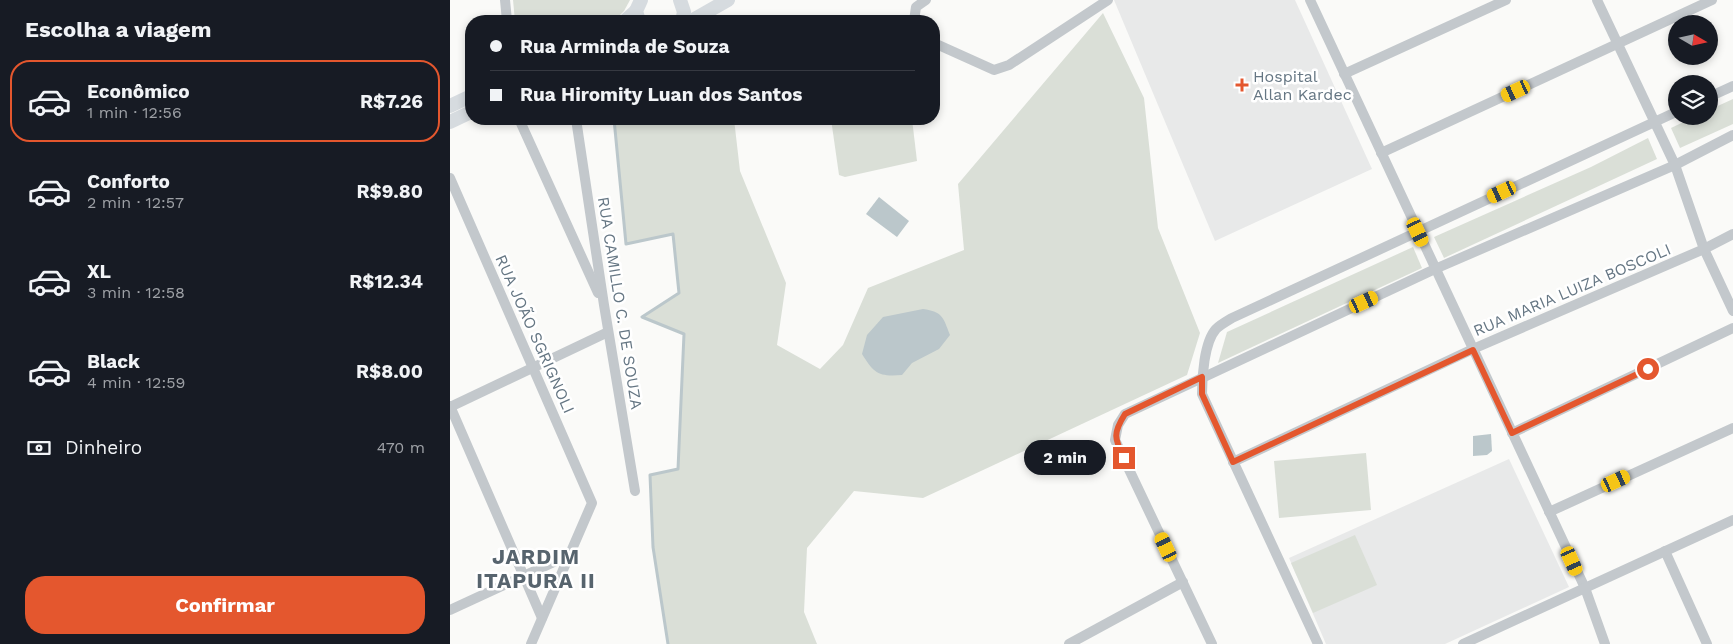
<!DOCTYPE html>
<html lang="pt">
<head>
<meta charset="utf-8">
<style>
  body { margin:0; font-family:"Work Sans",sans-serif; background:#242831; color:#f1f3f6; height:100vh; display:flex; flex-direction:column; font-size:19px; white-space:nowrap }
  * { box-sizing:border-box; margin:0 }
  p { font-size:16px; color:#9ea1a6 }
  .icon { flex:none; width:28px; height:28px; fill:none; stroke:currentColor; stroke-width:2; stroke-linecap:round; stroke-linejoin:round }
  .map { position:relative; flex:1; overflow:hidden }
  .sheet { display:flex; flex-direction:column; background:#171b24; width:450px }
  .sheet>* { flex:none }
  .guide { position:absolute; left:15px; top:15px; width:475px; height:110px; border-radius:20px; box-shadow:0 2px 8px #0003; display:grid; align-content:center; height:110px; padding:0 25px; background:#171b24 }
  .needle { width:32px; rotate:99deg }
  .fabs { position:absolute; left:1218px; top:15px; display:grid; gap:10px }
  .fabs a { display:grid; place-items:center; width:50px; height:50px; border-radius:50%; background:#171b24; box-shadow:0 2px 8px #0003; font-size:25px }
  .end { position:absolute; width:22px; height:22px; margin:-11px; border:6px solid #e4572e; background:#fff; box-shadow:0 0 0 2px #fff }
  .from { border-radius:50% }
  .bubble { position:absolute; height:35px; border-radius:18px; background:#171b24; box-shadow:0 2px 8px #0003; font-size:16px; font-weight:700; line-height:35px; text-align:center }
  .car { position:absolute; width:15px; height:30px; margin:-15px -8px; border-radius:6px; box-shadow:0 0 4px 1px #0007; background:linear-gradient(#f5c518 24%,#345 0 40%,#f5c518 0 76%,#345 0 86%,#f5c518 0) }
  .guide b { display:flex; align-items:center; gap:18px; height:48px; font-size:19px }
  .guide b+b { border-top:1px solid #363941 }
  .guide i { width:12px; height:12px; background:#f1f3f6 }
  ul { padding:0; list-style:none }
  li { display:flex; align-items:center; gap:15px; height:82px; margin:0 10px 8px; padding:0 15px; border:2px solid transparent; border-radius:20px }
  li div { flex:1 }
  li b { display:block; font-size:19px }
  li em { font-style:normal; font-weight:700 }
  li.selected { border-color:#e4572e }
  li>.icon { width:45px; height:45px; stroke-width:1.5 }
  h2 { padding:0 25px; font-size:22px; line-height:60px }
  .pay { display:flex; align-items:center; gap:12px; height:55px; padding:0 25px; font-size:19px }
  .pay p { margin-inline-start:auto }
  .cta { display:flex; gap:10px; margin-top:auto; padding:10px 25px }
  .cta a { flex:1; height:58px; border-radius:20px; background:#e4572e; color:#fff; font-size:20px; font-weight:700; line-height:58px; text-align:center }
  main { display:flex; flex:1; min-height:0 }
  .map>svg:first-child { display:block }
  .built { fill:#e8e9e9 }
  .green { fill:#dadfd7 }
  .water { fill:#bbc7cb }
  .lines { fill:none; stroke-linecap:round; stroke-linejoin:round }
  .stream { stroke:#bbc7cb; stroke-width:3 }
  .minor { stroke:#c3c8cc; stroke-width:10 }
  .major { stroke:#d6dbdf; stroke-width:14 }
  .route { stroke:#e4572e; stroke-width:6 }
  .poi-dot { fill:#e4572e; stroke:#fff; stroke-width:2 }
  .labels { text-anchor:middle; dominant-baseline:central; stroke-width:5; stroke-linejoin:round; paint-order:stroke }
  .poi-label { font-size:16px; fill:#657683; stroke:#fff; text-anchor:start }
  .street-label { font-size:16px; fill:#657683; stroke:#fff }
  .district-label { font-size:21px; font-weight:bold; letter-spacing:1px; fill:#57646e; stroke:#fff }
</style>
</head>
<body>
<main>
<section class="sheet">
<h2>Escolha a viagem</h2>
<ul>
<li class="selected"><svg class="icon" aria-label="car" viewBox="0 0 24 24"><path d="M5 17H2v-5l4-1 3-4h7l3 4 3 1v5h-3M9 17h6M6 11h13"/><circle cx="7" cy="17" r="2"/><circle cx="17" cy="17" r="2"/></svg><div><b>Econômico</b><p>1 min · 12:56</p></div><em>R$7.26</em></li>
<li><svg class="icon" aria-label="car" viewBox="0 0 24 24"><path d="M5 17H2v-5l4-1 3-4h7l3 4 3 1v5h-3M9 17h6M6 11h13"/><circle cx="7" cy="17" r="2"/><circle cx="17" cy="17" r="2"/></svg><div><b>Conforto</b><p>2 min · 12:57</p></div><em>R$9.80</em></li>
<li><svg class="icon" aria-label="car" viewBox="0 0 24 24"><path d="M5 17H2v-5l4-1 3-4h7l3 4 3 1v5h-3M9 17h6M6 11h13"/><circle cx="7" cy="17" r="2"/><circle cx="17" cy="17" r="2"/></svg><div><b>XL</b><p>3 min · 12:58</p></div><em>R$12.34</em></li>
<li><svg class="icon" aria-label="car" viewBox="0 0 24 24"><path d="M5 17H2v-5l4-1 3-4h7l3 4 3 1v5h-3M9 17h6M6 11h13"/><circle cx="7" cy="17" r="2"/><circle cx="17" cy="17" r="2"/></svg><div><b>Black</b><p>4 min · 12:59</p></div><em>R$8.00</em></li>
</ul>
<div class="pay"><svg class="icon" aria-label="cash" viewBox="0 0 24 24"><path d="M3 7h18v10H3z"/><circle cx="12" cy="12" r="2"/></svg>Dinheiro<p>470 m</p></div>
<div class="cta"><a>Confirmar</a></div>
</section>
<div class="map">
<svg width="1283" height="644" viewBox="0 0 1283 644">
  <rect width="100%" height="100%" fill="#fafaf8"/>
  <g class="built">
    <polygon points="664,0 845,0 922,169 765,241"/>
    <polygon points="1059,459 1119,587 995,644 876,644 839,558"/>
  </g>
  <g class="green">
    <polygon points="63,0 180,0 174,11 164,21 65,21"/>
    <polygon points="653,13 694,98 708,228 750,333 737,375 473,498 404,491 357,548 354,612 367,644 218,644 203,547 200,475 228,469 234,334 192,317 229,293 223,234 176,244 164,119 284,119 290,171 336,283 327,345 370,369 393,345 418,288 514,250 508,184"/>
    <polygon points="1283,99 1283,124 1230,148 1221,128 1246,116 1259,116 1259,110"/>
    <polygon points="381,119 462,119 467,161 395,177 389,175"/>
    <polygon points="1198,138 1207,159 994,258 984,237 1141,167"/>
    <polygon points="963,247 972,268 768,363 777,332"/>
    <polygon points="916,453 921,510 829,518 824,461"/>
    <polygon points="905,535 927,585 863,613 841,563"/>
  </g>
  <g class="water">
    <polygon points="429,197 459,221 447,237 416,214"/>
    <path d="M473 309C493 312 493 317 500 335L489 349 462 363 452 375C428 377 424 373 412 354L417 335 433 317Z"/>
    <polygon points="1041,434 1042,451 1037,455 1023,456 1023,436"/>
  </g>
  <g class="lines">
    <polyline class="stream" points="164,119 176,244 223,234 229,293 192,317 234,334 228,469 200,475 203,547 218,644"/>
    <g class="minor">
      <polyline points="55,0 57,21"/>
      <polyline points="860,0 1135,588 1155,644"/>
      <polyline points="1147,0 1225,165 1254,249 1283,311"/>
      <polyline points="464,21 466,7 476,0"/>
      <polyline points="484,43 544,70 559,65 658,0"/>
      <polyline points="894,74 1056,0"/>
      <polyline points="1259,97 1283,86"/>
      <polyline points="69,119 148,293"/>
      <polyline points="126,119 154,305 185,491"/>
      <polyline points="931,153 1262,0"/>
      <polyline points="0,178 142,503 81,644"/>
      <polyline points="0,406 92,618"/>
      <polyline points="0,407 158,332"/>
      <polyline points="1062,433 1283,328"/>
      <polyline points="783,462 1023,349 1254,249 1283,234"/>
      <polyline points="1099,512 1283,428"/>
      <polyline points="1215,551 1257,644"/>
      <polyline points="0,610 119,555"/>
      <polyline points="619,644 733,582"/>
      <polyline points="762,644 665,440 668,425 675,414 985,269 1225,165 1283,135"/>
      <path d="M868 644 752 394C752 378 754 342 766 329 770 325 777 321 782 318L1226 112"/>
      <polyline points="1013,644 1283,520"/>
    </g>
    <g class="major">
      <polyline points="230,0 234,12 232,21"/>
      <polyline points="175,21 186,11"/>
      <polyline points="189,21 186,11 191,0"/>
      <polyline points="241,21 278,0"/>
      <polyline points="0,106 21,96"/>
      <polyline points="0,122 21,112"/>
    </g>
  </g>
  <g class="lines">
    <path class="route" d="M674 458C664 438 663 433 675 414L752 377V394L783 462 1023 350 1062 433 1198 369"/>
  </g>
  <path class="poi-dot" d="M789.5 77.5h5v5h5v5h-5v5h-5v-5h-5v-5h5z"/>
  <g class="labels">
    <g class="poi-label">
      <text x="803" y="76">Hospital<tspan x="803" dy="18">Allan Kardec</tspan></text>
    </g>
    <g class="street-label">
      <text transform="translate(1122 290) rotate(-23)">RUA MARIA LUIZA BOSCOLI</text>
      <text transform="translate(170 303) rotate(81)">RUA CAMILLO C. DE SOUZA</text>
      <text transform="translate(85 334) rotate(66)">RUA JOÃO SGRIGNOLI</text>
    </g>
    <g class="district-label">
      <text x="86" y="556">JARDIM<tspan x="86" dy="24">ITAPURA II</tspan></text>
    </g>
  </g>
</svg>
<div class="fabs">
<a><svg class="needle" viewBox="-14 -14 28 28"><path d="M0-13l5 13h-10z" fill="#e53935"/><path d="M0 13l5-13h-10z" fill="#9ea1a6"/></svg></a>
<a><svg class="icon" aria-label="layers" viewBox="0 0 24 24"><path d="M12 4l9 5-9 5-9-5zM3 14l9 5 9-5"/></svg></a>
</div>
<i class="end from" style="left:1198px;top:369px"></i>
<i class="end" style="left:674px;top:458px"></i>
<div class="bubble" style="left:574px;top:440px;width:82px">2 min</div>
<i class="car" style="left:1066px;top:91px;rotate:245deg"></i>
<i class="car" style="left:1052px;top:192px;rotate:245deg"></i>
<i class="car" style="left:968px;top:232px;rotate:155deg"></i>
<i class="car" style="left:914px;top:302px;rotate:65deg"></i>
<i class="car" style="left:1166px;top:481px;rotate:65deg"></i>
<i class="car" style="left:716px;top:547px;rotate:335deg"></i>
<i class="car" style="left:1122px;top:561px;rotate:156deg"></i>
<div class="guide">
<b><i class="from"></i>Rua Arminda de Souza</b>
<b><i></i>Rua Hiromity Luan dos Santos</b>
</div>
</div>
</main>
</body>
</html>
